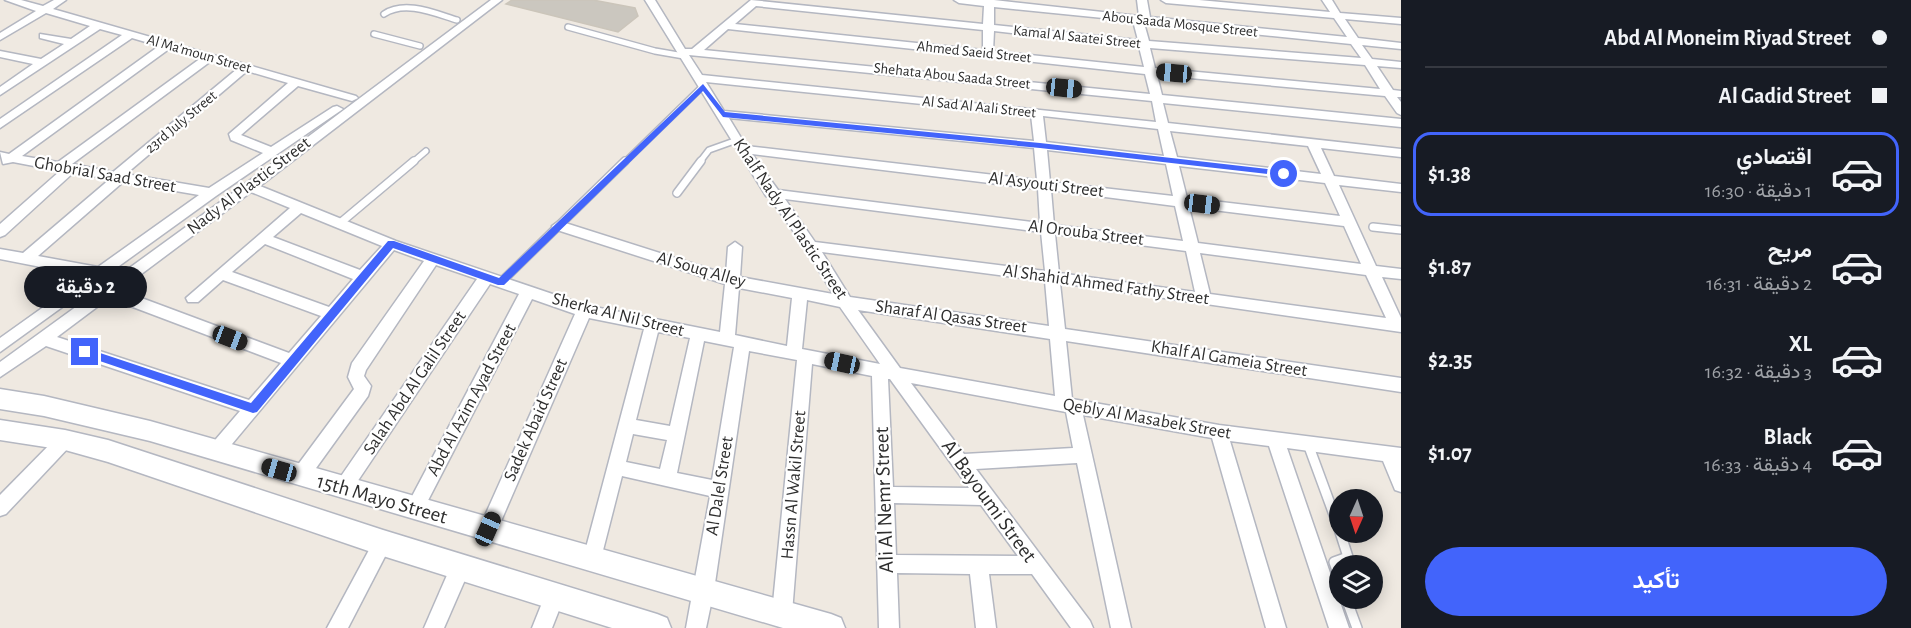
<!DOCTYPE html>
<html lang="ar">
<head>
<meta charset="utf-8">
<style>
  body { margin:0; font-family:"Alegreya Sans",Vazirmatn,sans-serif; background:#242831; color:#f1f3f6; direction:rtl; height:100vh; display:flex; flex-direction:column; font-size:22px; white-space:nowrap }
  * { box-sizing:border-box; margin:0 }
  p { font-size:20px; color:#9ea1a6 }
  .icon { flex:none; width:33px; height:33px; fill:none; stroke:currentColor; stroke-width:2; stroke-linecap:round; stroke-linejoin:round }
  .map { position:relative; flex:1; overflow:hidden; direction:ltr }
  .side { display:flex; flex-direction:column; background:#171b24; width:510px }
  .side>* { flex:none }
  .hud { display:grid; align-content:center; height:132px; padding:0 24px; background:#171b24 }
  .needle { width:39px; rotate:183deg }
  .fabs { position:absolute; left:1329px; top:489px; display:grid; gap:12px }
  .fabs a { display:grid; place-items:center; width:54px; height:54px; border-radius:50%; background:#171b24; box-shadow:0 3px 15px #0003; font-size:30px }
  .end { position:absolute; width:27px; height:27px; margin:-14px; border:8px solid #4264fb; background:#fff; box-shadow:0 0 0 3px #fff }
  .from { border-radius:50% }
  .bubble { position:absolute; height:42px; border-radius:21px; background:#171b24; box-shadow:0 3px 15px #0003; font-size:20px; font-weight:600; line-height:42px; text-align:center; direction:rtl }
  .car { position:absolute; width:18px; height:36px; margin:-18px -9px; border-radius:8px; box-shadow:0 0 4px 2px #0007; background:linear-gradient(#222 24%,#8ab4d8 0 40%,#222 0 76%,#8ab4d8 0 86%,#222 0) }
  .hud b { display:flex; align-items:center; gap:21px; height:57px; font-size:22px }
  .hud b+b { border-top:2px solid #363941 }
  .hud i { width:15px; height:15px; background:#f1f3f6 }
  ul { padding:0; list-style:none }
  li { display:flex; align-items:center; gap:18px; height:84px; margin:0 12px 9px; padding:0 12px; border:3px solid transparent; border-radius:18px }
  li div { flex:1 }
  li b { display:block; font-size:22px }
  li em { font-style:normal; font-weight:600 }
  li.selected { border-color:#4264fb }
  li>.icon { width:54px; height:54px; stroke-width:1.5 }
  .button { display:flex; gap:12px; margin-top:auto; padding:12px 24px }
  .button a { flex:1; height:69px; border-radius:36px; background:#4264fb; color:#fff; font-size:24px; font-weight:600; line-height:69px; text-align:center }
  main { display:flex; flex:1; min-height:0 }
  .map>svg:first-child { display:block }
  .building { fill:#cbc7bf; stroke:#cbc5ba; stroke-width:1.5 }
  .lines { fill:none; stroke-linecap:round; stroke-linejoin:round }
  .service-far2-casing { stroke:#b4b7c1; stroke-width:8 }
  .service-far1-casing { stroke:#b4b7c1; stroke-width:10 }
  .service-casing { stroke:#b4b7c1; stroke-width:12 }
  .minor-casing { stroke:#b4b7c1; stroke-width:3 }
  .secondary-casing { stroke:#b4b7c1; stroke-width:3 }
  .service-far2 { stroke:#fff; stroke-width:5 }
  .service-far1 { stroke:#fff; stroke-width:7 }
  .service { stroke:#fff; stroke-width:9 }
  .minor { fill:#fff; fill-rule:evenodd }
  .secondary { fill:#fff; fill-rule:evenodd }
  .route { fill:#4264fb }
  .labels { text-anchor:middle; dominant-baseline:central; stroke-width:4.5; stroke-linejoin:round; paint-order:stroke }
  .far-street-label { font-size:15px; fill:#2e2e2e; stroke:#fff }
  .street-label { font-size:18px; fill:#2e2e2e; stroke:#fff }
  .near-street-label { font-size:21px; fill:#2e2e2e; stroke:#fff }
</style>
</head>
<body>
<main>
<section class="side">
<div class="hud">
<b><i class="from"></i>Abd Al Moneim Riyad Street</b>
<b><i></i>Al Gadid Street</b>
</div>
<ul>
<li class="selected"><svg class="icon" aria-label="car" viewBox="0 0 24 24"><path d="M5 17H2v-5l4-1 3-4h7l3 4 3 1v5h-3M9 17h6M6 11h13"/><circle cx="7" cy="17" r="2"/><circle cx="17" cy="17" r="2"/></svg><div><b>اقتصادي</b><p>1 دقيقة · 16:30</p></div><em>$1.38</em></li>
<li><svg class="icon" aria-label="car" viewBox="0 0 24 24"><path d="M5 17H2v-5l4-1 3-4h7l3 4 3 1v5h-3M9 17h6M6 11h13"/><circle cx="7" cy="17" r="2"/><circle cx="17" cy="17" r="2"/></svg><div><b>مريح</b><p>2 دقيقة · 16:31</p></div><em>$1.87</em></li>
<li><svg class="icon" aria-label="car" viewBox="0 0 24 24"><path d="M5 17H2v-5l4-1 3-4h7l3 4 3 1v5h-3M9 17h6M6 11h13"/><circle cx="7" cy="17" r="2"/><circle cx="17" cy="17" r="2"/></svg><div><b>XL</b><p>3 دقيقة · 16:32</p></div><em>$2.35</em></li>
<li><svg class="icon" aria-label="car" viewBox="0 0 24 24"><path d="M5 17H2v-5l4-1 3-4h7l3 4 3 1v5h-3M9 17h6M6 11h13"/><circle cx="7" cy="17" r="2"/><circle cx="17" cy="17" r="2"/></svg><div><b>Black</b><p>4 دقيقة · 16:33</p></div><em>$1.07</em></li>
</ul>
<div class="button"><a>تأكيد</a></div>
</section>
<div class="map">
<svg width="1401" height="628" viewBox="0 0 1401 628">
  <rect width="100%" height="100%" fill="#efe9e1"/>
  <polygon class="building" points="512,0 593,0 635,8 638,16 618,32 506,4"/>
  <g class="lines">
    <defs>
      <g id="service-far2">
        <path d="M384 14C405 0 434 13 457 20"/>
        <polyline points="568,27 655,51 684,56"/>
        <polyline points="374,34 420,46"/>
        <polyline points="412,163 426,151"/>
        <polyline points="624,163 703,86"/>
        <polyline points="699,163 709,150 737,140"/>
      </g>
      <g id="service-far1">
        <polyline points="677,193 701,161"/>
        <polyline points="339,224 414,161"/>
        <polyline points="1373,227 1401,230"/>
        <polyline points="501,282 625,161"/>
      </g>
      <g id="service">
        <polyline points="1308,444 1340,531"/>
        <polyline points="1340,532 1348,557 1334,562 1340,579"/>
        <polyline points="1346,598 1357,628"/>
      </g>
      <g id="minor">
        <path d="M5 0H21L43 6 54 0H66L53 9 356 96 358 98 352 101 298 86 241 135 271 147 333 107 337 106 343 109 216 196 0 352V338L87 276 0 259V249L23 253 110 179 73 173 5 235 0 237V224L60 171 13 162 3 164 0 152 9 154 159 46 132 38 0 128V119L122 35 100 29 0 95V87L33 64 0 57V51L41 59 64 44 40 38V34L71 39 90 26 46 13 0 40V33L36 11ZM169 49 201 58 58 162 22 156ZM211 61 237 69 113 172 72 164ZM247 71 288 83 229 134 231 140 263 153 209 188 126 174ZM123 182 199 195 98 267 38 256Z"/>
        <path d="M491 0H502L260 186 396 241 585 305 720 332 725 284 554 229 552 226 559 221 726 274 728 247 735 242 742 247 740 277 833 294 806 249 769 197 766 196 645 0H655L685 49H692L751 0 983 24 984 6 959 3 954 0H994L1139 16 1137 0H1147L1150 17 1347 37 1334 18 1166 3 1161 0H1199L1330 12 1322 0H1332L1340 13 1401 18V24L1345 19 1358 38 1401 43V49L1362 45 1372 59 1401 62V68L1377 66 1393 90 1401 91V97H1397L1401 102V115L1397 113 1385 96 1157 75 1162 95 1401 119V127L1163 103 1168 123 1401 149V157L1321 148 1334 176 1401 184V192L1339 185 1376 266 1401 269V279L1382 277 1401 318V332L1060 283 1065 329 1401 378V392L1066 341 1072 399 1219 425 1401 448V492L1395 490 1383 461 1287 448 1349 628H1329L1269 446 1230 441 1286 628H1266L1212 438 1083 415 1131 628H1111L1077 463 976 469 1090 621 1093 628H1071L1032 574H989L996 628H976L970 574 897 573 899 628H879L872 376 812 364 792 613 789 620 782 623 775 620 772 613 797 360 749 351 714 590 706 628H686L710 496 622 476 599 566 592 568 585 566 583 559 644 329 589 318 495 535 488 538 481 535 479 529 575 314 532 299 421 514 415 516 409 514 406 508 409 502 519 294 490 284 349 494 343 496 337 494 334 488 337 482 477 279 436 265 366 370 364 376 371 386 368 396 306 482 300 484 294 482 291 476 294 470 354 389 348 377 352 363 424 261 394 250 222 456 216 459 210 456 207 451 210 446 240 411 46 346 0 377V362L245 184ZM756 6 983 30V50L735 24ZM994 7 1133 21 1138 40 994 25ZM1144 23 1351 44 1361 58 1149 41ZM728 29 1145 74 1150 94 704 50ZM994 31 1139 47 1144 67 993 51ZM1150 48 1365 65 1380 89 1155 68ZM689 55 1152 101 1156 122 702 75ZM706 82 1031 115 1034 141 724 111ZM1043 116 1158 129 1164 156 1046 142ZM729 118 1034 148 1037 180 746 146ZM1170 131 1308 146 1321 174 1177 157ZM1047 150 1166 164 1173 196 1050 182ZM752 154 1038 189 1040 223 778 190ZM1179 166 1325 183 1340 216 1187 198ZM1051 190 1175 206 1183 241 1054 225ZM251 192 290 208 186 298 188 302H198L223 280 321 316 289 353 120 290ZM785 199 1041 232 1045 271 815 242ZM1189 207 1344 226 1361 264 1198 243ZM301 213 382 246 360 270 273 237ZM1055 234 1186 251 1195 292 1059 273ZM265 244 353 279 329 307 232 272ZM822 252 1045 281 1049 326 850 297ZM1200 253 1366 275 1386 318 1210 294ZM739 288 792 298 787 346 735 335ZM109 298 281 363 249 400 57 337ZM807 300 840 307 880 364 802 349ZM858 310 1050 339 1055 396 900 368ZM658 332 690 338 670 426 636 420ZM704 341 734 347 712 480 677 473ZM888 379H890L969 488 893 487ZM911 383 1066 412 1073 448 964 454ZM633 434 667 440 660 469 626 462ZM894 503 981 505 1018 556 896 555Z"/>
        <polygon points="65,433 71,435 74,440 71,445 6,514 0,516 0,495 59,435"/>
        <polygon points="383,534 390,537 392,543 348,628 327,628 376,537"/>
        <polygon points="461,557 468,559 471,566 444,628 424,628 454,559"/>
        <polygon points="555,585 562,588 565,595 552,628 532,628 548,588"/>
      </g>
      <g id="secondary">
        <polygon points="0,389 44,396 150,421 831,614 841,618 845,628 783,628 150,441 44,416 0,409"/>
        <polygon points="0,420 65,430 108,440 383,530 657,614 667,618 671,628 612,628 383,556 108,462 65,450 0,440"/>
      </g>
    </defs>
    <use href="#service-far2" class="service-far2-casing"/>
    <use href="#service-far1" class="service-far1-casing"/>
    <use href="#service" class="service-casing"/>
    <use href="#minor" class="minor-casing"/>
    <use href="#secondary" class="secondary-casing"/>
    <use href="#service-far2" class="service-far2"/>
    <use href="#service-far1" class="service-far1"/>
    <use href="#service" class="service"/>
    <use href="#minor" class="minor"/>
    <use href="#secondary" class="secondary"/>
  </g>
  <polygon class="route" points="703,84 725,112 1040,143 1284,171 1288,174 1284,176 1040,148 723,117 703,91 504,285 498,285 393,248 257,412 253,413 82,355 80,352 85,348 251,403 388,241 394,241 499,278"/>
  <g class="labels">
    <g class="far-street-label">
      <text transform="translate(1180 24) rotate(6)">Abou Saada Mosque Street</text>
      <text transform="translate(1077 37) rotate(6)">Kamal Al Saatei Street</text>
      <text transform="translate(974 52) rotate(6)">Ahmed Saeid Street</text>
      <text transform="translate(199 54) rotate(16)">Al Ma'moun Street</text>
      <text transform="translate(952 76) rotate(6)">Shehata Abou Saada Street</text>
      <text transform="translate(979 107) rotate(6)">Al Sad Al Aali Street</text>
      <text transform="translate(181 122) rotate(-40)">23rd July Street</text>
    </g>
    <g class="street-label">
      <text transform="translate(105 175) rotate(10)">Ghobrial Saad Street</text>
      <text transform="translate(1046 185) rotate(7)">Al Asyouti Street</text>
      <text transform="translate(249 186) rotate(-37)">Nady Al Plastic Street</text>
      <text transform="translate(790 219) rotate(56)">Khalf Nady Al Plastic Street</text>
      <text transform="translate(1086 233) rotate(7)">Al Orouba Street</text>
      <text transform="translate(701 270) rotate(16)">Al Souq Alley</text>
      <text transform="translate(1106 285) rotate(8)">Al Shahid Ahmed Fathy Street</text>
      <text transform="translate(618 315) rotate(14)">Sherka Al Nil Street</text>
      <text transform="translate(951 317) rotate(8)">Sharaf Al Qasas Street</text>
      <text transform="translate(1229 359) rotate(9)">Khalf Al Gameia Street</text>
      <text transform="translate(415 383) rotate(-56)">Salah Abd Al Galil Street</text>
      <text transform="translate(472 400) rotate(-62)">Abd Al Azim Ayad Street</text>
      <text transform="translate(1147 419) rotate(10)">Qebly Al Masabek Street</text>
      <text transform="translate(536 420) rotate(-66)">Sadek Abaid Street</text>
      <text transform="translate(794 485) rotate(-85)">Hassn Al Wakil Street</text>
      <text transform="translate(720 486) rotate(-81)">Al Dalel Street</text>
    </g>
    <g class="near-street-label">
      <text transform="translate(382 499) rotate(16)">15th Mayo Street</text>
      <text transform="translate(884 500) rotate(-92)">Ali Al Nemr Street</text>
      <text transform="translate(989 501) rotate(54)">Al Bayoumi Street</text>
    </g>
  </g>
</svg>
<div class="fabs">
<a><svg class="needle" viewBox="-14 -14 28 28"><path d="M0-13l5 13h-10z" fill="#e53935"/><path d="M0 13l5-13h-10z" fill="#9ea1a6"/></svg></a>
<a><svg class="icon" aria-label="layers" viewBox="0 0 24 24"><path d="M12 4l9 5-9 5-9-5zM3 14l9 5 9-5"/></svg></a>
</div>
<i class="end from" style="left:1284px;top:174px"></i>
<i class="end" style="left:85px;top:352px"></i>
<div class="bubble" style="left:24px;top:266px;width:123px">2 دقيقة</div>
<i class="car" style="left:1174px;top:73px;rotate:275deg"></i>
<i class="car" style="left:1064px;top:88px;rotate:96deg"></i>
<i class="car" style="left:1202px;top:204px;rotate:97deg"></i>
<i class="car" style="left:230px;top:338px;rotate:111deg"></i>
<i class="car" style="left:842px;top:363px;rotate:282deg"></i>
<i class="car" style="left:279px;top:470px;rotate:286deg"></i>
<i class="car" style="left:488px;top:529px;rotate:24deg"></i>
</div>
</main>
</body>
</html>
